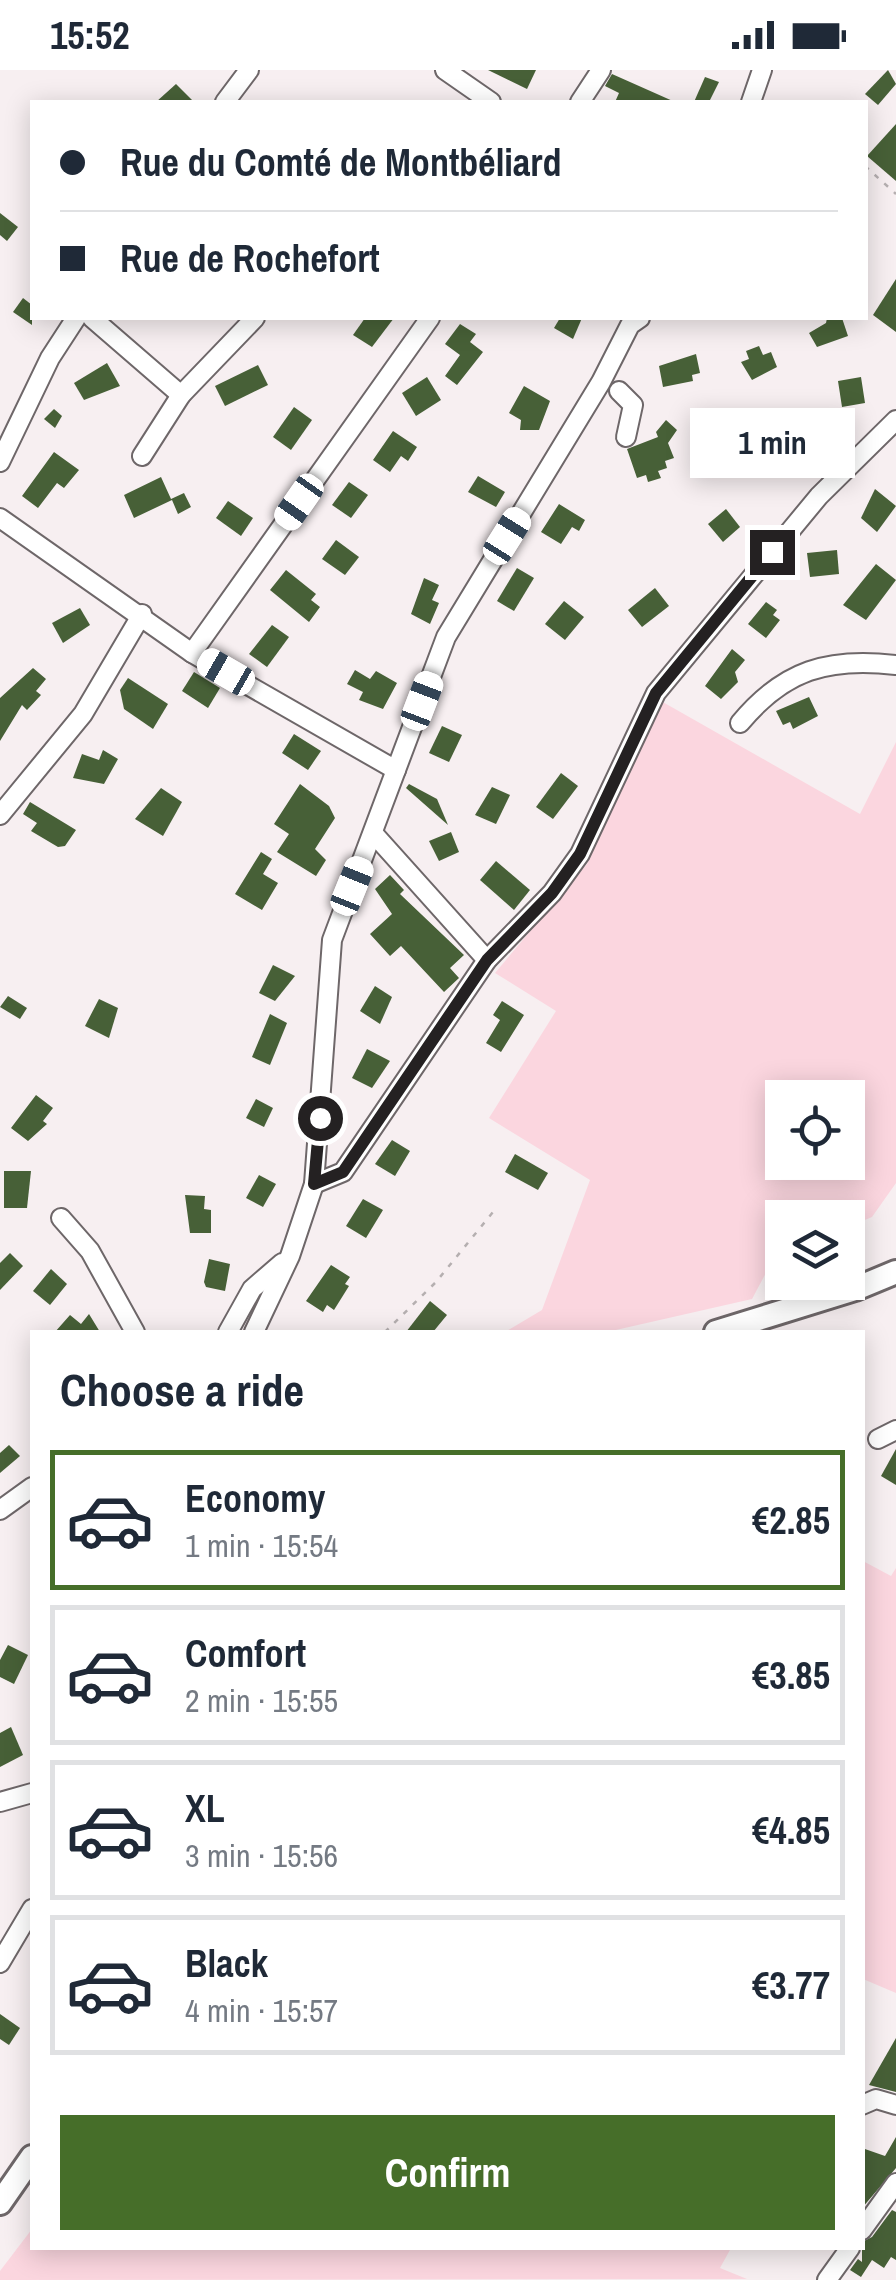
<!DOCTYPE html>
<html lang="en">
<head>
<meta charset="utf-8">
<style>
  body { margin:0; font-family:"Archivo Narrow",sans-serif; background:#f2f2f3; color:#1f2937; height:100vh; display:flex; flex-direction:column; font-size:38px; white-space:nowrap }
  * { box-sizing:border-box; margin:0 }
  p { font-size:32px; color:#747a83 }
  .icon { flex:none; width:55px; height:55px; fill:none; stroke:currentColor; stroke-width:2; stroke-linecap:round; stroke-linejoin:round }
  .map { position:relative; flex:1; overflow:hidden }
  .panel { position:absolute; left:30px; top:1260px; width:835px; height:920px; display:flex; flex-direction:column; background:#fff; border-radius:0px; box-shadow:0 5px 25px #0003 }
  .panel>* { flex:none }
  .hud { position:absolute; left:30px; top:30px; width:838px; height:220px; border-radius:0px; box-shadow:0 5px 25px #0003; display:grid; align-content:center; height:220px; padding:0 30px; background:#fff }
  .fabs { position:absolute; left:765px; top:1010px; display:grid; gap:20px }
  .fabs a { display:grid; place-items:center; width:100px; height:100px; border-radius:0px; background:#fff; box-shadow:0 5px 25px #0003; font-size:50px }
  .end { position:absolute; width:45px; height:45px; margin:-22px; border:12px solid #242122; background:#fff; box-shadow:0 0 0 5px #fff }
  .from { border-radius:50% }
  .bubble { position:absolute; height:70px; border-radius:0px; background:#fff; box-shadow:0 5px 25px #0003; font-size:32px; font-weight:700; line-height:70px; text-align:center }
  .car { position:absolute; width:30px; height:60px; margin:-30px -15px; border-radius:12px; box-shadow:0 0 8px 2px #0007; background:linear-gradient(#fff 24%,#345 0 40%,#fff 0 76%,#345 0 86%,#fff 0) }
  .hud b { display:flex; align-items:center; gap:35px; height:95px; font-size:38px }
  .hud b+b { border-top:2px solid #e0e1e3 }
  .hud i { width:25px; height:25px; background:#1f2937 }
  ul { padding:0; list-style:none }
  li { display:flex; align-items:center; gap:30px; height:140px; margin:0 20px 15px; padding:0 10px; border:5px solid #e0e1e3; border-radius:0px }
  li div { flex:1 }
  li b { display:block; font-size:38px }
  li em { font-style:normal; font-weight:700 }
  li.on { border-color:#466e29 }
  li>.icon { width:90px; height:90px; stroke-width:1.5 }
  h2 { padding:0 30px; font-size:45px; line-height:120px }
  .action { display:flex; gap:20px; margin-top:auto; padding:20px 30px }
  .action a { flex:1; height:115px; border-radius:0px; background:#466e29; color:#fff; font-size:40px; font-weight:700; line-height:115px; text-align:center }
  .status { display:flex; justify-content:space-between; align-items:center; height:70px; padding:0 50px; background:#fff; direction:ltr }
  .status svg { height:28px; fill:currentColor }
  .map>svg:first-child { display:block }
  .green { fill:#fbd6df; fill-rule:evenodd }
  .building { fill:#476037 }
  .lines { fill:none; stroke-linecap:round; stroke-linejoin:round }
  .minor-casing { stroke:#6e6769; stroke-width:22 }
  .major-casing { stroke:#6e6769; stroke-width:28 }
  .path { stroke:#b5afb0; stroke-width:2.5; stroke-dasharray:5 8; stroke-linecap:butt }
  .minor { stroke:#fff; stroke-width:18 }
  .major { stroke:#fff; stroke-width:22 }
  .route { stroke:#242122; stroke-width:12 }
</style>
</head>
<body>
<div class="status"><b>15:52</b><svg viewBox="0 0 49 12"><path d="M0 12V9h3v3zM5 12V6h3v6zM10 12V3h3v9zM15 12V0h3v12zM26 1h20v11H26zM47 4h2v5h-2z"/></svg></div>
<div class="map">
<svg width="896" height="2210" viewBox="0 0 896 2210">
  <rect width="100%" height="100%" fill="#f7eff1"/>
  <g class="green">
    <path d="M661 631 860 744 896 672V1113L872 1147 848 1157V1148H782V1181L776 1184 752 1229 607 1262H505L542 1240 590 1110 489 1048 556 941 495 903 587 794ZM782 1028H848V1092H782Z"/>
    <polygon points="863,1491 891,1506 896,1498 896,1923 863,1909"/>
    <polygon points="32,2159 32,2178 731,2178 720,2198 747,2209 0,2210 0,2201"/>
  </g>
  <g class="building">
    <polygon points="488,0 536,0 527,19"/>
    <polygon points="888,0 896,14 878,35 865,24"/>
    <polygon points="612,4 675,32 615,32 619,23 605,16"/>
    <polygon points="705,7 719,12 709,32 694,32"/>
    <polygon points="176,14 194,32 156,32"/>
    <polygon points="896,54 896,111 867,86"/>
    <polygon points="0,143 18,157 7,171 0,165"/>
    <polygon points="896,209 896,262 873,245"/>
    <polygon points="23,228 32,235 32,255 13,242"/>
    <polygon points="365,248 394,248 372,277 353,265"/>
    <polygon points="560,248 582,248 573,269 554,258"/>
    <polygon points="827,248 842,248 848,266 817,277 809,263 826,253"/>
    <polygon points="460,254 476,264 470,272 483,282 457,315 445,306 460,285 445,274"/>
    <polygon points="759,276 763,285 771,282 777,297 752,310 741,292 749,289 746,281"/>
    <polygon points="696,284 700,303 692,305 693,311 663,317 659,296"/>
    <polygon points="107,293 120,316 84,330 74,313"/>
    <polygon points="258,295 268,315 225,336 215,316"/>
    <polygon points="427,307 441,330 416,346 402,323"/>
    <polygon points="861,307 865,333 842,337 838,311"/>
    <polygon points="524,316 550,331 539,360 520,360 521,350 509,343"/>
    <polygon points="294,337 312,350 291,380 273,367"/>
    <polygon points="54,339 62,346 55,358 44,349"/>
    <polygon points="666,350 677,360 668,373 674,388 665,391 667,398 658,401 661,408 648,412 646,405 637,408 627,379 658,367 656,362"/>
    <polygon points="770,354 782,372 763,385 751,368"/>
    <polygon points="393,361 417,377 408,391 401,386 390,402 373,390"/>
    <polygon points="54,382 79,400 64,418 57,413 38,438 22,426"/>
    <polygon points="478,406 505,422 496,437 468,422"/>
    <polygon points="161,407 171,429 184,423 191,437 178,444 172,430 134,448 124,425"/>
    <polygon points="349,412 368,425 351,448 332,435"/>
    <polygon points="875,419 896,436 877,462 861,448"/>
    <polygon points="228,431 253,448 241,466 216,448"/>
    <polygon points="559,434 585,450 579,461 572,457 561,474 541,462"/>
    <polygon points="726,439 740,457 723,472 708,454"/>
    <polygon points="336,470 359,487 345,505 322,489"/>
    <polygon points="837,480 839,504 810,507 807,483"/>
    <polygon points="876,494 896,510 866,550 843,535"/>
    <polygon points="517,498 534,508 514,541 497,531"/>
    <polygon points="286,500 316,524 311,530 320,537 309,552 270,520"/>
    <polygon points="424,508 439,515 432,530 439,533 430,554 411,544"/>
    <polygon points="655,518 669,536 642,557 628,540"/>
    <polygon points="564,531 584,547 565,570 545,554"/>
    <polygon points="766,532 777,540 773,545 780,550 766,568 748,554"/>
    <polygon points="80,538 90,555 63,573 52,553"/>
    <polygon points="272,555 289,567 267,597 249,584"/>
    <polygon points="732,579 745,590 735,602 738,612 721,629 705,616"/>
    <polygon points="33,598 46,609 36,621 41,625 27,640 22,635 0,671 0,628"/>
    <polygon points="355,600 370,609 376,601 397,613 383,639 359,630 363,622 347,614"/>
    <polygon points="194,602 220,618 208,638 182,621"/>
    <polygon points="128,608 168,634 153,659 124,639 120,620"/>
    <polygon points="809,627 818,646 793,659 790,652 783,655 776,641"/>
    <polygon points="442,656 462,665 449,692 429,683"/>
    <polygon points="294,664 321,681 308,700 282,683"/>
    <polygon points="103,680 118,689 104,714 73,708 82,684 99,690"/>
    <polygon points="561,703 578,716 553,749 536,737"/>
    <polygon points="300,714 329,736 335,748 315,779 326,790 316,806 277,782 289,764 274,754"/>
    <polygon points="409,714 437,729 448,755 406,718"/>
    <polygon points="492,717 510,725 496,754 475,745"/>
    <polygon points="161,718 182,732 163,766 135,749"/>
    <polygon points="30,732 76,760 65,776 58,777 31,761 37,753 23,744"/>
    <polygon points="451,762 459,782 439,791 429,771"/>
    <polygon points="261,782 272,789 263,804 278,813 262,840 235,824"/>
    <polygon points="496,791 530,820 514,840 480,810"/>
    <polygon points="390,805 404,820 400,824 464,885 450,898 459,908 444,922 401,876 390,886 370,864 392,844 375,819"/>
    <polygon points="273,895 295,906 275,931 259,923"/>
    <polygon points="375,916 392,927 380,954 360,941"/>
    <polygon points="8,926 27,938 20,949 0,937"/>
    <polygon points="99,929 118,938 109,968 85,956"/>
    <polygon points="502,931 524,945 501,982 486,973 500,950 493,945"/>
    <polygon points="270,944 287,953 270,995 252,987"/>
    <polygon points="367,979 390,991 372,1018 352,1008"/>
    <polygon points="36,1025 53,1038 43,1051 47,1054 28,1071 11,1058"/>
    <polygon points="256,1029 273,1038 264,1057 246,1048"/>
    <polygon points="392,1070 410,1081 395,1106 375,1094"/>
    <polygon points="515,1084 548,1103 538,1120 505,1102"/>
    <polygon points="4,1101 31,1101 27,1138 4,1138"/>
    <polygon points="259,1105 276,1114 263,1137 246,1128"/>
    <polygon points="185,1125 205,1126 204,1139 211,1140 211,1163 190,1163"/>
    <polygon points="363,1129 383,1140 366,1168 346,1156"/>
    <polygon points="10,1183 23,1196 0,1220 0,1193"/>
    <polygon points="209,1189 230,1194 225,1221 206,1217 204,1212"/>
    <polygon points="331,1195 350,1207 345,1214 349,1216 334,1240 327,1235 323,1242 306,1231"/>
    <polygon points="51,1199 67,1214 50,1235 33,1221"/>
    <polygon points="430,1231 447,1245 433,1262 406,1262"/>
    <polygon points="89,1244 100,1262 55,1262 70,1245 81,1254"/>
    <polygon points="9,1375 20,1386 0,1403 0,1383"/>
    <polygon points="896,1379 896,1415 881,1406"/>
    <polygon points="8,1575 28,1585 14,1614 0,1607 0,1590"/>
    <polygon points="11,1657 23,1685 0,1697 0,1663"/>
    <polygon points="0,1944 20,1958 9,1975 0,1969"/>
    <polygon points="896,1968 896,2022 869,2015"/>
    <polygon points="896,2067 896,2098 862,2138 862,2078 885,2086"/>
    <polygon points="892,2140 896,2142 896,2190 891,2187 884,2198 872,2190 861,2207 850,2200 858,2189 862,2192 862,2172 872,2167"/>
  </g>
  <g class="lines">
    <defs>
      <g id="minor">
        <polyline points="445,0 491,32"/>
        <polyline points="225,32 249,0"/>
        <polyline points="580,32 601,0"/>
        <polyline points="751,32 762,0"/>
        <polyline points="92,248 181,325"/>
        <polyline points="619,321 633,335 626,367"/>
        <polyline points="142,386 181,325 255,248"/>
        <polyline points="0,392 50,288 76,248"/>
        <polyline points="0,448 192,583 396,700"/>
        <polyline points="192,583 430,248"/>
        <path d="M740 653C784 600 828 587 896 595"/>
        <polyline points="0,745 83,644 142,544"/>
        <polyline points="373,763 487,890"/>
        <polyline points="314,1114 343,1102 487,890 552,823 580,784 656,623 819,426 896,350"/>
        <polyline points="61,1148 90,1181 135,1262"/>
        <polyline points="228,1262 252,1219 282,1193"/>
        <polyline points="254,1262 290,1186 314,1114 332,870 446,567 601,312 630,255 640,248"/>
        <polyline points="878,1369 896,1360"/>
        <polyline points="0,1440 32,1417"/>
        <polyline points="0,1732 32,1723"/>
        <polyline points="0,1893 32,1839"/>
        <polyline points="862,2035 876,2029 896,2035"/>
        <polyline points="862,2160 896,2113"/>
        <polyline points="827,2210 850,2178"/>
      </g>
      <g id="major">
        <polyline points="716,1262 855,1219 896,1202"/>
        <polyline points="0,2133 32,2087"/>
      </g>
    </defs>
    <use href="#minor" class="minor-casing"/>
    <use href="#major" class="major-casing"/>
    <g class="path">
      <polyline points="865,96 896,124"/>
      <polyline points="385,1262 436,1212 493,1142"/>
    </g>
    <use href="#minor" class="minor"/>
    <use href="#major" class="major"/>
  </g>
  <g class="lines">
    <polyline class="route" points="320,1048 314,1114 343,1102 487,890 552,823 580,784 656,623 772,482"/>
  </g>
</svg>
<div class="fabs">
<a><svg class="icon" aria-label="locate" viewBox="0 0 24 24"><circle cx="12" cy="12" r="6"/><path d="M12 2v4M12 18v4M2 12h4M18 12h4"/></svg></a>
<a><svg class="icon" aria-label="layers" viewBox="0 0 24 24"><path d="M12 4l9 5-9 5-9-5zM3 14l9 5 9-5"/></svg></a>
</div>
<i class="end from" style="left:320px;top:1048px"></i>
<i class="end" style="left:772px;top:482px"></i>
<div class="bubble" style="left:690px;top:338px;width:165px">1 min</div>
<i class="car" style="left:299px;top:432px;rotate:215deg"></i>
<i class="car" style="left:507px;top:466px;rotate:32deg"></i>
<i class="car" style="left:226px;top:602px;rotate:300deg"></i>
<i class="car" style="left:422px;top:631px;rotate:21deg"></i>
<i class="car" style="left:352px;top:816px;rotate:22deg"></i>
<div class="hud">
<b><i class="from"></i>Rue du Comté de Montbéliard</b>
<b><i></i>Rue de Rochefort</b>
</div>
<section class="panel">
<h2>Choose a ride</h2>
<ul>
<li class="on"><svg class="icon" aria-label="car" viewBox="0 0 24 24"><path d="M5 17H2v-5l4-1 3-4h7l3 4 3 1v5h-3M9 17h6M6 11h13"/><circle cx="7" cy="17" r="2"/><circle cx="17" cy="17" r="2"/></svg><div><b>Economy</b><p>1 min · 15:54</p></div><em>€2.85</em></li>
<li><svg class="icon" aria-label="car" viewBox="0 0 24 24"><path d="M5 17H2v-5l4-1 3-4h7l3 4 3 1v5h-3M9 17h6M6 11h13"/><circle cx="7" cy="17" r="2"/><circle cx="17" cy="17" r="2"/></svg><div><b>Comfort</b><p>2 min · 15:55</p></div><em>€3.85</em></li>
<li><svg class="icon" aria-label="car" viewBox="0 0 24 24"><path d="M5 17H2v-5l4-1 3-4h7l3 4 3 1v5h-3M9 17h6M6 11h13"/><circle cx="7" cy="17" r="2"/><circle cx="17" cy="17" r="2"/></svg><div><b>XL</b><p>3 min · 15:56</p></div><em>€4.85</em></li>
<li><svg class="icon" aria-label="car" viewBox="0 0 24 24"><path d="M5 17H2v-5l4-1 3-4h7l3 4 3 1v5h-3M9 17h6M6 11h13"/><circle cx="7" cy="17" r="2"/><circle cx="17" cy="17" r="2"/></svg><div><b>Black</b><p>4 min · 15:57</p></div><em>€3.77</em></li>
</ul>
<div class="action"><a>Confirm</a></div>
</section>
</div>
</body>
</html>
